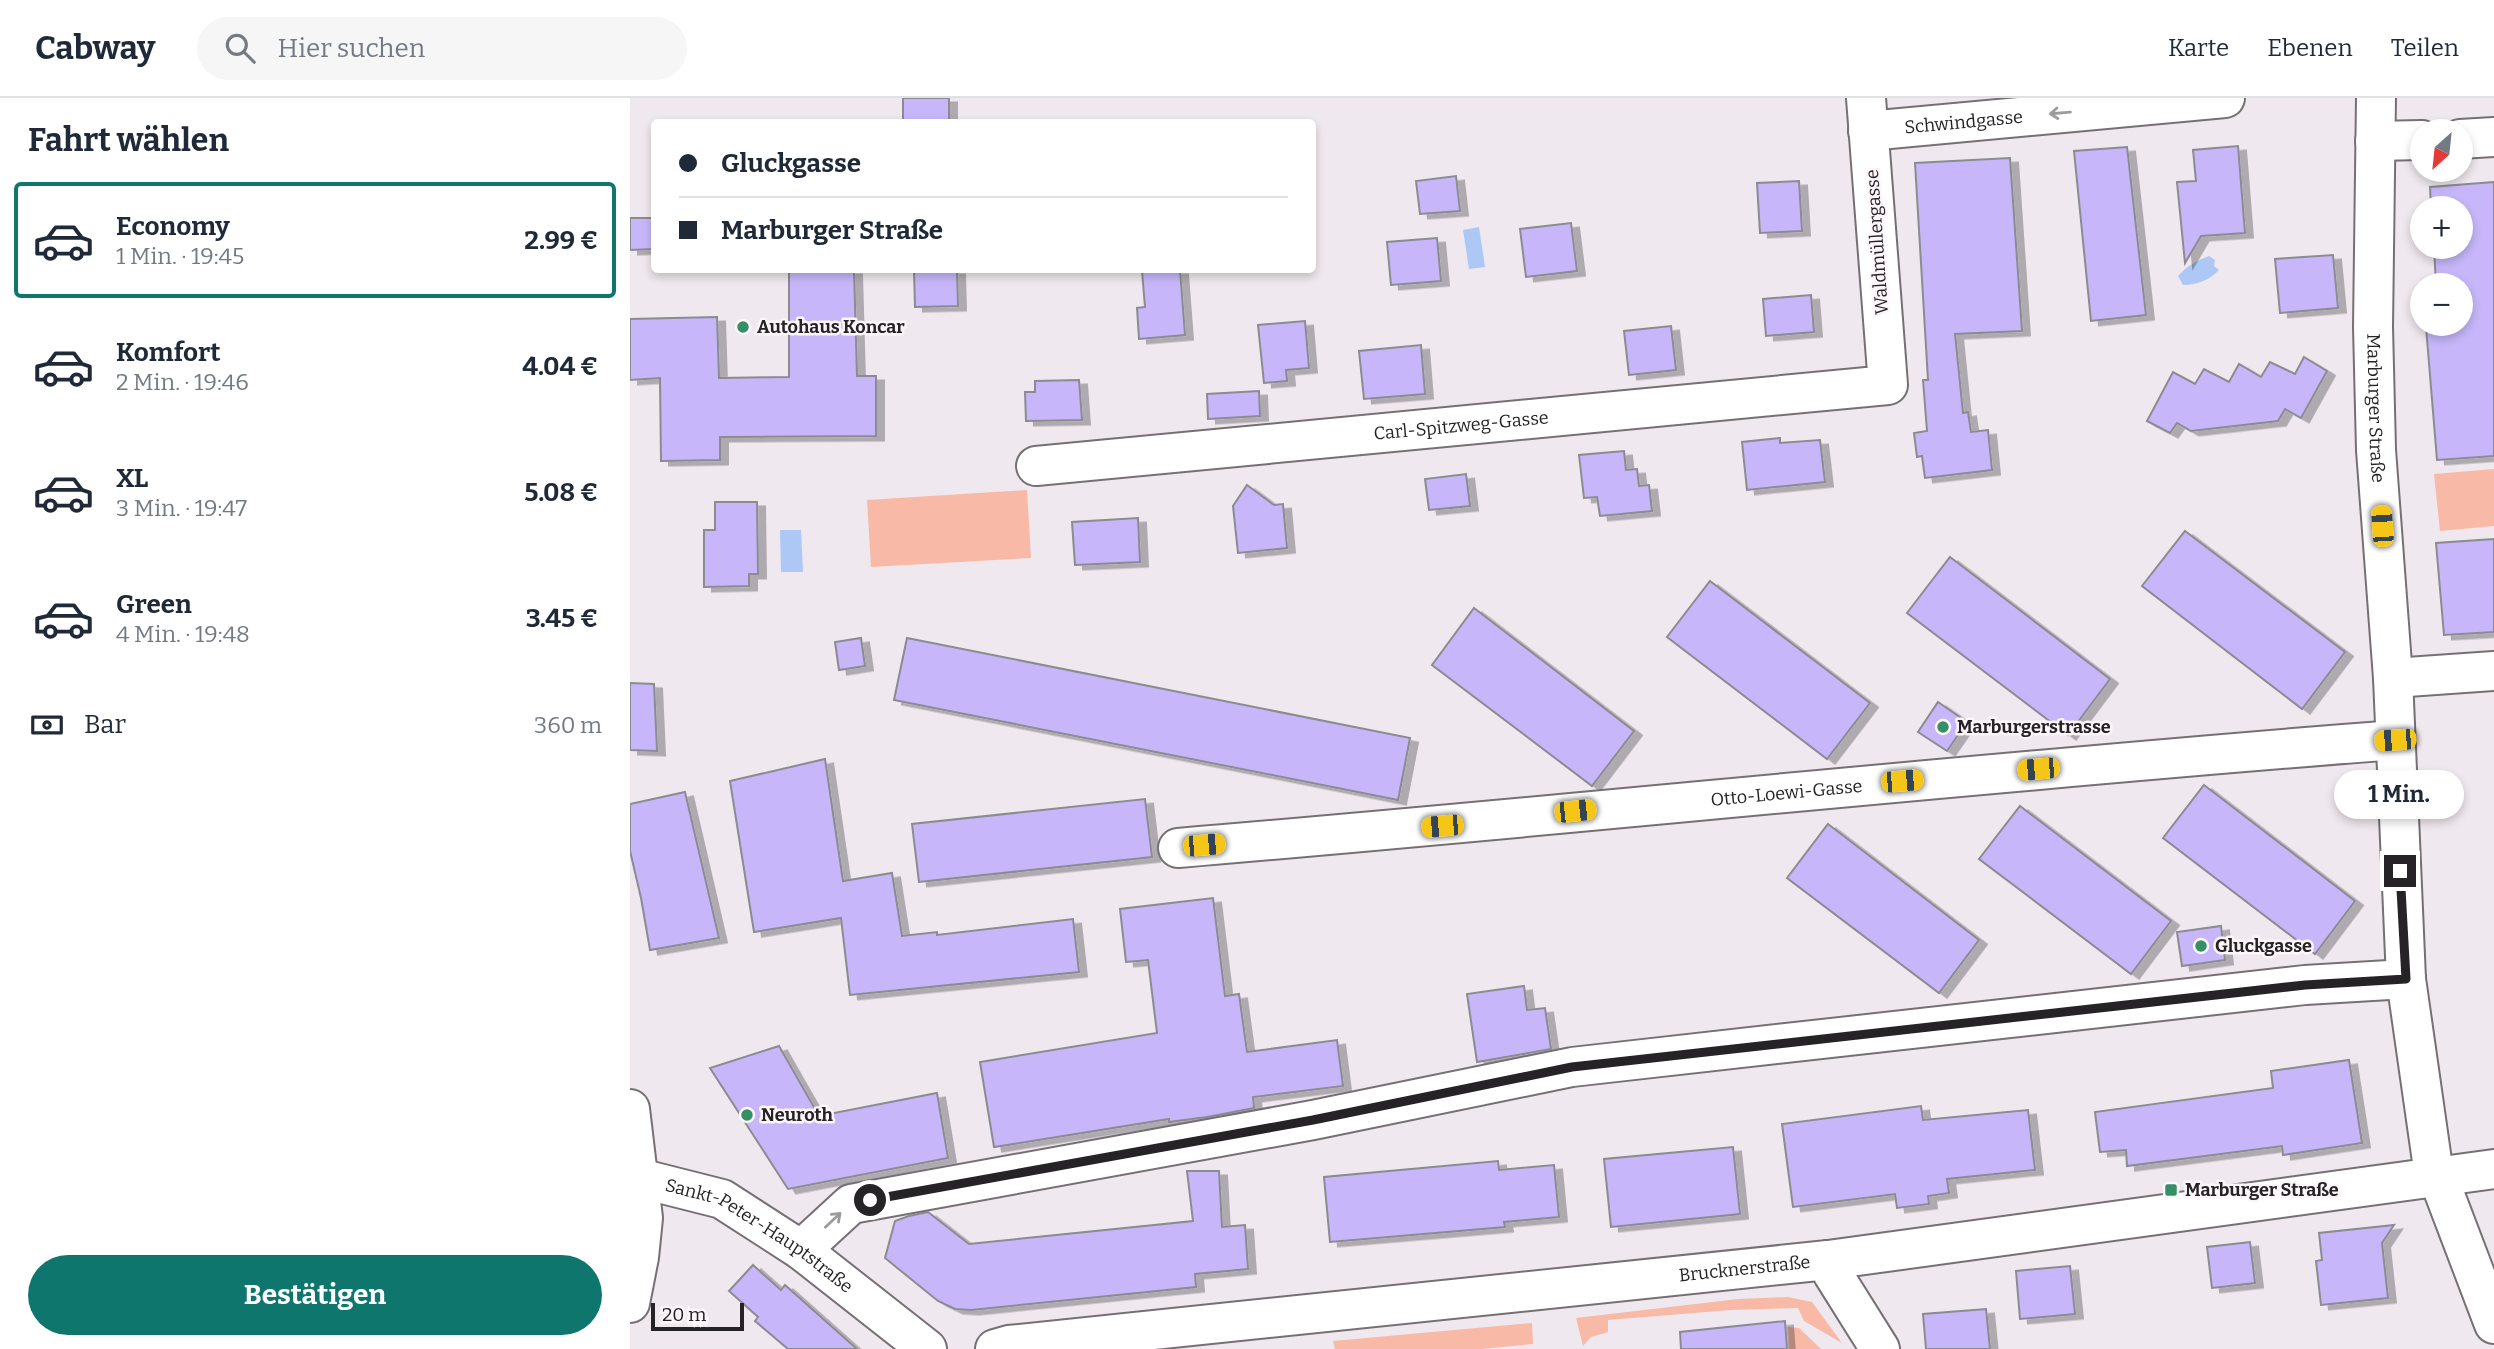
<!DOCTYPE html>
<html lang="de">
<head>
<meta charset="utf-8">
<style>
  body { margin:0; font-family:Bitter,serif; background:#f6f6f7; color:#1f2937; height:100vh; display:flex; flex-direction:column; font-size:26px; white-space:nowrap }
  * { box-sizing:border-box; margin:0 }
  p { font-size:23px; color:#747a83 }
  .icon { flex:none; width:38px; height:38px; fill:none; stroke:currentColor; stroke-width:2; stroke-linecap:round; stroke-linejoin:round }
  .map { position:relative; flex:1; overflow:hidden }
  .sheet { display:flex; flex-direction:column; background:#fff; width:630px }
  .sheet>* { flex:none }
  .guide { position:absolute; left:21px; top:21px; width:665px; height:154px; border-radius:7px; box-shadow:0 4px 10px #0003; display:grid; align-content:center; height:154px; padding:0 28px; background:#fff }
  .needle { width:46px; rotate:207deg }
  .tools { position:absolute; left:1780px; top:21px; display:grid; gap:14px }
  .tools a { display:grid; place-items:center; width:63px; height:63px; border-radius:50%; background:#fff; box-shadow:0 4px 10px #0003; font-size:35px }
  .scale { position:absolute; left:21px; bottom:18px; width:93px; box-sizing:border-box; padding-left:7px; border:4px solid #252325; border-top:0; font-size:19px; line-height:24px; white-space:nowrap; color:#252325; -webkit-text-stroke:5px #fcf6fb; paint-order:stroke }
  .end { position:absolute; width:32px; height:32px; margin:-16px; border:9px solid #252325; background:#fff; box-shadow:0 0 0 4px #fff }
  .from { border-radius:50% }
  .bubble { position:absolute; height:49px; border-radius:24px; background:#fff; box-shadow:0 4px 10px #0003; font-size:23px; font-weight:700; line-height:49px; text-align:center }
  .car { position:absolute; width:21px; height:42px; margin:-21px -10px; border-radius:9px; box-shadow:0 0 5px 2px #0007; background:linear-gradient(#f5c518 24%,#345 0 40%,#f5c518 0 76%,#345 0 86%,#f5c518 0) }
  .guide b { display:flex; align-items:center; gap:24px; height:66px; font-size:26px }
  .guide b+b { border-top:2px solid #e0e1e3 }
  .guide i { width:18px; height:18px; background:#1f2937 }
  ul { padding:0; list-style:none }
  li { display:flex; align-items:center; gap:21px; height:116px; margin:0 14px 10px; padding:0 14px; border:4px solid transparent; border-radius:7px }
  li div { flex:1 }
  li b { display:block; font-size:26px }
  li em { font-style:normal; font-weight:700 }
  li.current { border-color:#0f766e }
  li>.icon { width:63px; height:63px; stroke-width:1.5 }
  h2 { padding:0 28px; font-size:32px; line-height:84px }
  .pay { display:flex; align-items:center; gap:18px; height:77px; padding:0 28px; font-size:26px }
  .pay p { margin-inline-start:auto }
  .button { display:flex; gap:14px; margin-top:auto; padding:14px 28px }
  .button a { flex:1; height:80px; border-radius:42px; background:#0f766e; color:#fff; font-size:28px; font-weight:700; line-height:80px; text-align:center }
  header { display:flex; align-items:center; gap:42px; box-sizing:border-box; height:98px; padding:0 35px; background:#fff; border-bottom:2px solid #e0e1e3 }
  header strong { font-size:33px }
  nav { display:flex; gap:38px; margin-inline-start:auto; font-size:24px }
  .search { width:490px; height:63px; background:#f6f6f7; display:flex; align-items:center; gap:18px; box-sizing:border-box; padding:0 24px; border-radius:38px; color:#747a83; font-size:26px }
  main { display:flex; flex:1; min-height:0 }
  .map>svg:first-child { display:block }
  .green { fill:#f8baa7 }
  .water { fill:#aec8f6 }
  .building { fill:#c7b7fa; stroke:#8c8b92; stroke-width:2; filter:url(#shadow) }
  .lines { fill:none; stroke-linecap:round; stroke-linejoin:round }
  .minor-casing { stroke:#767075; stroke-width:42 }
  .major-casing { stroke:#767075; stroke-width:42 }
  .minor { stroke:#fff; stroke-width:38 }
  .major { stroke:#fff; stroke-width:38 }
  .oneway { stroke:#9d9c9d }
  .route { stroke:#252325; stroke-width:9 }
  .poi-dot { fill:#379065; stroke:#fcf6fb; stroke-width:2.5 }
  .labels { text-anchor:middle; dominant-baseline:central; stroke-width:5; stroke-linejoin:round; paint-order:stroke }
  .street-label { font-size:18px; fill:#252325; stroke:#fcf6fb }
  .poi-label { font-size:18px; font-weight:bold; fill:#252325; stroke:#fcf6fb; text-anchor:start }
</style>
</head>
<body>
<header>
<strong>Cabway</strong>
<div class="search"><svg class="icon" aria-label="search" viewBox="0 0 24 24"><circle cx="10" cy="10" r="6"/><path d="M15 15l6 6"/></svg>Hier suchen</div>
<nav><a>Karte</a><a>Ebenen</a><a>Teilen</a></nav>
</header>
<main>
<section class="sheet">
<h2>Fahrt wählen</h2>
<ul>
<li class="current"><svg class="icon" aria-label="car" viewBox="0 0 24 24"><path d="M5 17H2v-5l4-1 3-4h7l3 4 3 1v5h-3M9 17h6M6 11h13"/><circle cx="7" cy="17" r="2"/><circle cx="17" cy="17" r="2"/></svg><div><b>Economy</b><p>1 Min. · 19:45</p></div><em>2.99 €</em></li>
<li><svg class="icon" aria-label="car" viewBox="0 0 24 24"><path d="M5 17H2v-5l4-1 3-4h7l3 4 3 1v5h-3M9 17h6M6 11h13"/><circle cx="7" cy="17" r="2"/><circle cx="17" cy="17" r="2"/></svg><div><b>Komfort</b><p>2 Min. · 19:46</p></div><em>4.04 €</em></li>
<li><svg class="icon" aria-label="car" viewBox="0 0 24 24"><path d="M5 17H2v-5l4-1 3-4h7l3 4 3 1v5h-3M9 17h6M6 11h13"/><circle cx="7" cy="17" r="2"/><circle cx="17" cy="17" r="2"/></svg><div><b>XL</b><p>3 Min. · 19:47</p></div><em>5.08 €</em></li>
<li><svg class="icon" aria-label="car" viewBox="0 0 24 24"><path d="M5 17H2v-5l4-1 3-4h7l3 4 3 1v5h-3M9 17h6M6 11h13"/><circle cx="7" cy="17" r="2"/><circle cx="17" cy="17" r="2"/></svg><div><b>Green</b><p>4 Min. · 19:48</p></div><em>3.45 €</em></li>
</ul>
<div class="pay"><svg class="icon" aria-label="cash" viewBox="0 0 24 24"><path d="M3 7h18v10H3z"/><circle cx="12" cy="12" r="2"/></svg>Bar<p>360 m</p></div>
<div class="button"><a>Bestätigen</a></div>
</section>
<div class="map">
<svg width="1864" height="1251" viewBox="0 0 1864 1251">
  <defs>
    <filter id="shadow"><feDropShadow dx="8" dy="4.5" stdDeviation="0" flood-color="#0004"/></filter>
  </defs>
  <rect width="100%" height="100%" fill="#efe8ee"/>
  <g class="green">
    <polygon points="1864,371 1864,428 1810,433 1804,376"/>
    <polygon points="397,392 401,460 241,469 237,402"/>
    <polygon points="1158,1199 1182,1204 1212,1245 1174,1223 1168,1210 1101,1212 978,1222 978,1234 961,1239 953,1248 946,1220 1108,1201"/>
    <polygon points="902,1225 903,1246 851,1251 705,1251 703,1243"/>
    <polygon points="1158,1229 1169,1230 1191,1251 1159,1251"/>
  </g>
  <g class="water">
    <polygon points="849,129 855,169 839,171 833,132"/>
    <path d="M1579 158 1585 162 1584 168 1589 172C1580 182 1566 187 1553 187L1548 178C1557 168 1566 163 1579 158Z"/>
    <polygon points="150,432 171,432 173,474 151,474"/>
  </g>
  <g class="building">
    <rect x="273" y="0" width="46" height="24"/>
    <polygon points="1608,48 1615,135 1571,138 1555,165 1547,84 1566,83 1563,52"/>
    <polygon points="1497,49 1516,217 1461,223 1444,53"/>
    <polygon points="1380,60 1392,233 1325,236 1333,315 1338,314 1341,334 1358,332 1362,372 1295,380 1292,358 1287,359 1284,335 1297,333 1293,282 1298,282 1285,65"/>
    <polygon points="826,78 830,113 790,116 786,83"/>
    <polygon points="1169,83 1172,133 1130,135 1127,85"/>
    <polygon points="1864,84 1864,358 1807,362 1796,229 1809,228 1809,226 1830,226 1830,187 1806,187 1804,149 1830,149 1830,110 1801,110 1800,89"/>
    <polygon points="0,120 24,120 24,151 0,152"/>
    <polygon points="941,125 947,173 896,179 890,131"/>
    <polygon points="807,140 811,183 761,187 757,144"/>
    <polygon points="1703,157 1708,210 1650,215 1645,161"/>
    <polygon points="159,172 224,172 227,278 246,278 246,338 90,339 90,362 31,363 30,280 0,282 0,221 87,219 89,280 159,279"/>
    <polygon points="284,172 327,172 328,208 285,209"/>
    <polygon points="550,172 555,237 509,241 507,210 515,209 512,173"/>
    <polygon points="1181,197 1184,234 1136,238 1133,201"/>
    <polygon points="675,223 679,270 656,272 657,283 634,285 628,227"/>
    <polygon points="1041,228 1046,272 999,277 994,233"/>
    <polygon points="791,247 795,296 734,301 729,253"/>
    <polygon points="1674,259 1697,273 1671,320 1655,311 1648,323 1561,333 1547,325 1540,335 1517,323 1543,274 1565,286 1574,271 1599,284 1609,266 1631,279 1640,264 1665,276"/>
    <polygon points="449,282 452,322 396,323 395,294 405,294 405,283"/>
    <polygon points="629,293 630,318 578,321 577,296"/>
    <polygon points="1150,340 1150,345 1190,342 1195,384 1117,392 1112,344"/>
    <polygon points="994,353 996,372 1007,371 1009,388 1019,387 1022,413 970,418 967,399 954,400 949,357"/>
    <polygon points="836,376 840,408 799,412 795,381"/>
    <polygon points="617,387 644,407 653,406 657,450 608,455 603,408"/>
    <polygon points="85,404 127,404 128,476 119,476 119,488 74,489 74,432 85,432"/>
    <polygon points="508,420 510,464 445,467 442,424"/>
    <polygon points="1555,433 1715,554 1672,611 1512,488"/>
    <polygon points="1864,441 1864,534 1814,537 1806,445"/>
    <polygon points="1320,459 1480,581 1438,637 1277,515"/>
    <polygon points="1080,483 1240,605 1197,661 1037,539"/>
    <polygon points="844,510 1004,633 962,688 802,567"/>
    <polygon points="231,540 235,568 209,572 205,544"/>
    <polygon points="277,540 780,640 768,702 264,602"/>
    <polygon points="0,585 24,586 27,653 0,652"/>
    <polygon points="1308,604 1337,624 1317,653 1288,634"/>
    <polygon points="195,661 213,783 262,775 272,838 307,834 307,837 443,821 449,874 220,897 211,820 124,834 100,683"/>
    <polygon points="1574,687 1725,803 1685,856 1533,740"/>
    <polygon points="55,694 89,840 20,852 11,800 0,753 0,706"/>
    <polygon points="515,701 522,759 289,784 282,726"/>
    <polygon points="1390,708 1541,823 1501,876 1349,761"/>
    <polygon points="1198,726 1349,842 1309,895 1157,780"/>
    <polygon points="583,800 595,898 609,896 617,954 707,942 713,988 623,999 624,1010 577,1019 539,1024 539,1021 364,1049 350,964 527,935 518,862 496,864 490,811"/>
    <polygon points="1591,828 1595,862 1552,868 1547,834"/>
    <polygon points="894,888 897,912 915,910 921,951 847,964 837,896"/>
    <polygon points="149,948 189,1018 307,995 318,1060 158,1091 80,970"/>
    <polygon points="1719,962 1732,1045 1653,1057 1652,1048 1497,1068 1496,1052 1470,1054 1465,1014 1643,990 1641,973"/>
    <polygon points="1291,1008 1293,1022 1398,1012 1405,1072 1317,1081 1319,1095 1298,1098 1299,1106 1267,1110 1265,1096 1163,1109 1152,1026"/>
    <polygon points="1103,1049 1110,1116 981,1129 974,1061"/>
    <polygon points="868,1063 869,1072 924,1067 929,1119 874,1124 875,1129 700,1144 694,1079"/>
    <polygon points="557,1073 589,1073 592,1129 615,1127 618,1171 565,1176 566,1189 341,1212 325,1211 308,1203 255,1160 265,1123 279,1118 298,1114 339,1146 563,1123"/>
    <polygon points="1764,1127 1752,1145 1758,1200 1691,1207 1686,1163 1692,1162 1689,1135"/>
    <polygon points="1620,1144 1625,1185 1582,1190 1577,1149"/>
    <polygon points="123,1167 151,1192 155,1187 227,1251 158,1251 125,1223 128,1219 99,1193"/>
    <polygon points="1440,1168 1445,1216 1390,1221 1386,1173"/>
    <polygon points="1356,1211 1360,1251 1296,1251 1293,1216"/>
    <polygon points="1155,1223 1157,1251 1051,1251 1050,1234"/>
  </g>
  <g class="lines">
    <defs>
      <g id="minor">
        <path id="s1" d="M1746 0 1743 229 1746 352 1763 580 1776 881 1802 1063 1864 1226"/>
        <path id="s2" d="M1238 33 1595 0"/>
        <polyline points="1830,41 1864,39"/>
        <polyline points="1745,43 1792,42"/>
        <path id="s3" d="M406 368 1258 287 1236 0"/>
        <polyline points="1763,580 1864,573"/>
        <path id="s4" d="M548 750C954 716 1359 673 1765 642"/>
        <polyline points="171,1152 221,1106 683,1022 942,969 1675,887 1776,881"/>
        <polyline points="1198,1162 1203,1176 1250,1251"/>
      </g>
      <g id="major">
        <polyline points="0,1011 13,1120 9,1159 0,1205"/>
        <path id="s5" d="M9 1080 92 1101 171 1152 297 1251"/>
        <path id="s6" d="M365 1251 379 1247 1198 1162 1864 1071"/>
      </g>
    </defs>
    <use href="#minor" class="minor-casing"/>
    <use href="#major" class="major-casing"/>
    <use href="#minor" class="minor"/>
    <use href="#major" class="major"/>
  </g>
  <defs><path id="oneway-shaft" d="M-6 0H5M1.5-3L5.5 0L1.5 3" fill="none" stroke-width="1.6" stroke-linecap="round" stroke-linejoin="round" transform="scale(1.75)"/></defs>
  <g class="oneway">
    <use href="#oneway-shaft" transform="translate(1430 15) rotate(175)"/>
    <use href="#oneway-shaft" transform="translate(203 1122) rotate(-43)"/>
  </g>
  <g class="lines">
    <polyline class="route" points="240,1102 683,1022 942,969 1675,887 1776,881 1770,773"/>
  </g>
  <g class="poi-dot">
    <circle cx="113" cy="229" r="7"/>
    <circle cx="1313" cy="629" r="7"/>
    <circle cx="1571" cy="848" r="7"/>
    <circle cx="117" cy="1017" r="7"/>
    <rect x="1534" y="1085" width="14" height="14" rx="3.5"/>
  </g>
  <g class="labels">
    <g class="street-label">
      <text stroke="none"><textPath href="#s2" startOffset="96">Schwindgasse</textPath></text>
      <text transform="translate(1247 144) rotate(-94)">Waldmüllergasse</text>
      <text stroke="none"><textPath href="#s1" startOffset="310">Marburger Straße</textPath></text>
      <text stroke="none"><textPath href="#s3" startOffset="427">Carl-Spitzweg-Gasse</textPath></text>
      <text stroke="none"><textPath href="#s4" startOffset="611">Otto-Loewi-Gasse</textPath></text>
      <text stroke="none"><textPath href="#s5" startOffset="135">Sankt-Peter-Hauptstraße</textPath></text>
      <text stroke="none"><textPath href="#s6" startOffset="754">Brucknerstraße</textPath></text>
    </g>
    <g class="poi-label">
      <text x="127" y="229">Autohaus Koncar</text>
      <text x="1327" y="629">Marburgerstrasse</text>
      <text x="1585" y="848">Gluckgasse</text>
      <text x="131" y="1017">Neuroth</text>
      <text x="1555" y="1092">Marburger Straße</text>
    </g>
  </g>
</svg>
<div class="tools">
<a><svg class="needle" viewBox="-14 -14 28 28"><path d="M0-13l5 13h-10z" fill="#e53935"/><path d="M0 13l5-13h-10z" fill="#747a83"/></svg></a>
<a>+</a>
<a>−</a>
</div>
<div class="scale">20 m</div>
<i class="end from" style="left:240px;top:1102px"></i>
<i class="end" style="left:1770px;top:773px"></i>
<div class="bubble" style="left:1704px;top:672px;width:130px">1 Min.</div>
<i class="car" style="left:1752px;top:428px;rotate:356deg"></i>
<i class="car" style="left:1765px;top:642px;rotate:266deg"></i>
<i class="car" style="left:1408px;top:671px;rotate:265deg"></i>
<i class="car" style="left:1272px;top:683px;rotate:85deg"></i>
<i class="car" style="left:945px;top:713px;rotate:84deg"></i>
<i class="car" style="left:812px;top:728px;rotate:265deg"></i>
<i class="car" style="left:574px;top:747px;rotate:85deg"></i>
<div class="guide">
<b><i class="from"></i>Gluckgasse</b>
<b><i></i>Marburger Straße</b>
</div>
</div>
</main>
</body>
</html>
